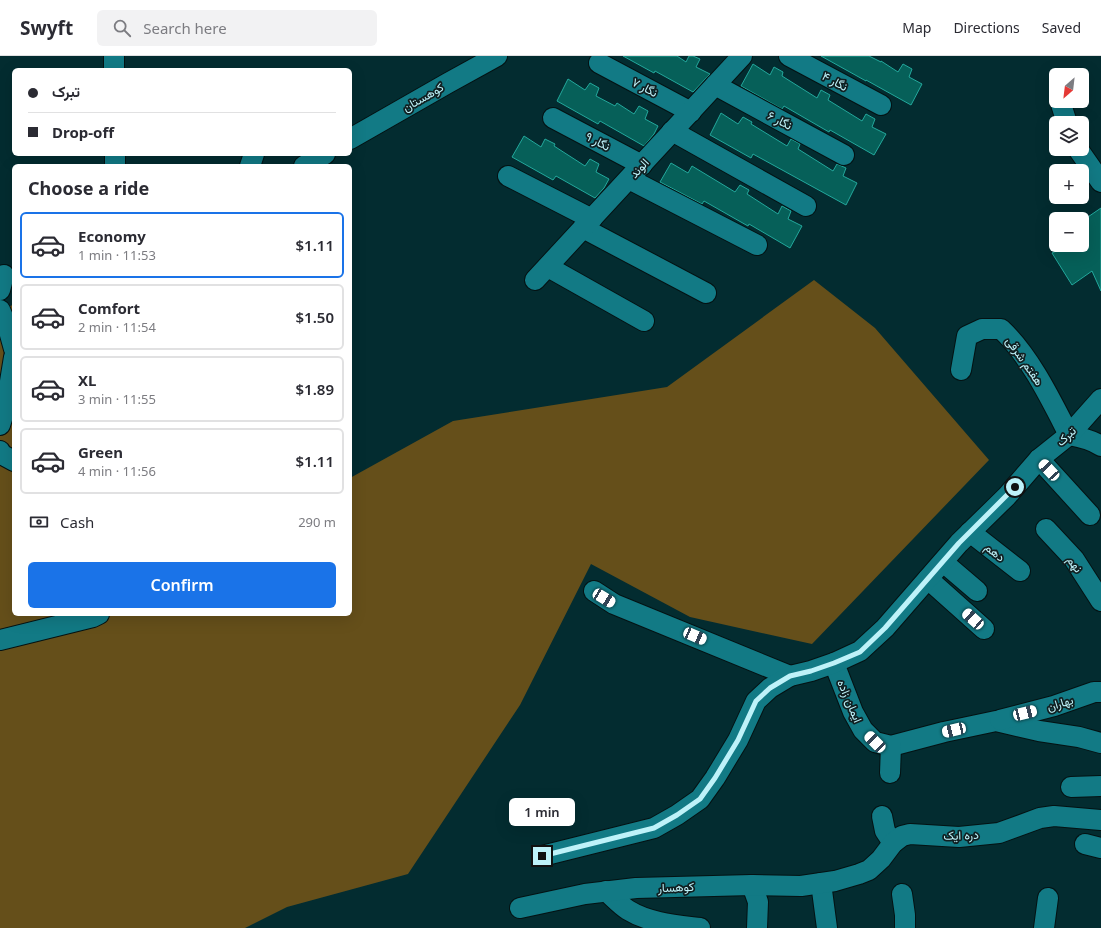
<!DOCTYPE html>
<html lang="en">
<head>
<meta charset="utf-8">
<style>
  body { margin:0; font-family:"Noto Sans",Vazirmatn,sans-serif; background:#f2f2f3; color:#2b2b33; height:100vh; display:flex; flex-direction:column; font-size:15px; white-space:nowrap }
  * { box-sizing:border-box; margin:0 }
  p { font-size:13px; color:#7c7c81 }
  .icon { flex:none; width:22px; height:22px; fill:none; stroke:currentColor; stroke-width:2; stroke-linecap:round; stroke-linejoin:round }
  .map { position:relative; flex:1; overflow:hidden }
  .panel { position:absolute; left:12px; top:108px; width:340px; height:452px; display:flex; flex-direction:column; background:#fff; border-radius:6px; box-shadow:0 4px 16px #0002 }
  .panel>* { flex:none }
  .hud { position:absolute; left:12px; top:12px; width:340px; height:88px; border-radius:6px; box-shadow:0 4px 16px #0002; display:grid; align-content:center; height:88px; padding:0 16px; background:#fff }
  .needle { width:26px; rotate:208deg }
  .buttons { position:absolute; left:1049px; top:12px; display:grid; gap:8px }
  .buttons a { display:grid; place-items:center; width:40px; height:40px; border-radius:6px; background:#fff; box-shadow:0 4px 16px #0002; font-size:20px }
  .end { position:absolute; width:18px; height:18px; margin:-9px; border:5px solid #bef2f9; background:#111; box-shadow:0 0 0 2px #111 }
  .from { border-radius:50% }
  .bubble { position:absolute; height:28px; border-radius:6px; background:#fff; box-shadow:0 4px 16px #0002; font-size:13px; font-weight:600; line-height:28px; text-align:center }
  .car { position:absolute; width:12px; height:24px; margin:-12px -6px; border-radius:5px; box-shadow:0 0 3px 1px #0007; background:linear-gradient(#fff 24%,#345 0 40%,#fff 0 76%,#345 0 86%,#fff 0) }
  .hud b { display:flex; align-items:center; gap:14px; height:38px; font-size:15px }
  .hud b+b { border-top:1px solid #e1e1e2 }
  .hud i { width:10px; height:10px; background:#2b2b33 }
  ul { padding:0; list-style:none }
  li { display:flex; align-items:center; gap:12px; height:66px; margin:0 8px 6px; padding:0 8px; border:2px solid #e1e1e2; border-radius:6px }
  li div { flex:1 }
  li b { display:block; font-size:15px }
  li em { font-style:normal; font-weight:600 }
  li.active { border-color:#1a73e8 }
  li>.icon { width:36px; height:36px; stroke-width:1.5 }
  h2 { padding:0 16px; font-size:18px; line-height:48px }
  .pay { display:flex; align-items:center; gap:10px; height:44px; padding:0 16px; font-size:15px }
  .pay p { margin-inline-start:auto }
  .cta { display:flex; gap:8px; margin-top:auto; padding:8px 16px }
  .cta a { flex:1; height:46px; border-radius:6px; background:#1a73e8; color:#fff; font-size:16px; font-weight:600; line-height:46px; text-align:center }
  header { display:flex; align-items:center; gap:24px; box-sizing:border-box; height:56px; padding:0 20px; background:#fff; border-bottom:1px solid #e1e1e2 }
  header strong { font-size:19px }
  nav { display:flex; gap:22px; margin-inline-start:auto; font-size:14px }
  .search { width:280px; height:36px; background:#f2f2f3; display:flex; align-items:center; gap:10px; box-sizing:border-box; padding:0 14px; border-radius:6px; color:#7c7c81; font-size:15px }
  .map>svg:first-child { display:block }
  .forest { fill:#654f1a }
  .building { fill:#066059; stroke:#23a89c }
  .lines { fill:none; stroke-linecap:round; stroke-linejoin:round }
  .minor-casing { stroke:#041213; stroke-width:22 }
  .minor { stroke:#127a85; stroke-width:20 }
  .route { stroke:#bef2f9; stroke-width:5 }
  .labels { text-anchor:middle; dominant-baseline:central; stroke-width:3.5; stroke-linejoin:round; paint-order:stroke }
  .street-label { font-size:12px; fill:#bef2f9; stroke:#101f21 }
</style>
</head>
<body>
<header>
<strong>Swyft</strong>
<div class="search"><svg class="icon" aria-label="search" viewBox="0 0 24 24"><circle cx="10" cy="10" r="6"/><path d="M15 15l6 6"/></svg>Search here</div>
<nav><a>Map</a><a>Directions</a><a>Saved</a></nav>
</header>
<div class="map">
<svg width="1101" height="872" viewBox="0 0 1101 872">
  <rect width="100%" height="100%" fill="#032c30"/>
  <polygon class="forest" points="814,224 875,272 989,404 812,588 690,561 591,508 520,649 408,818 287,851 245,872 0,872 0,256 14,248 14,558 350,558 350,422 453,365 667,331"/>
  <g class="building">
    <polygon points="623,0 677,0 686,6 689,0 693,0 700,3 696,11 710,18 693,36 655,15 654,17"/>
    <polygon points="821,0 869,0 881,6 881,5 898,16 903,8 912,13 909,21 922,28 911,49 866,24 866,25"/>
    <polygon points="753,8 770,19 774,11 783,16 782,20 817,42 821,34 830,39 828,44 862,65 866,58 875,63 872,71 886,78 874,99 830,74 829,76 784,50 782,53 741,30"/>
    <polygon points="568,23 585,34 590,27 599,32 596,40 615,50 617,47 634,58 639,50 648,55 645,63 658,70 654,78 644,90 600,65 598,68 557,45"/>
    <polygon points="721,57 738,68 743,61 752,66 751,68 787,90 791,83 800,88 798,93 833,115 837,108 846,112 843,120 857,127 846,149 753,98 751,102 710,79"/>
    <polygon points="524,80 541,91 545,83 555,88 554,90 585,110 590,103 599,108 596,116 609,123 604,132 595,142 556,120 553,124 512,101"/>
    <polygon points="671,107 688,117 692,110 735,136 740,129 749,134 747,138 778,158 782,150 791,155 788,163 802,170 790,192 749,168 748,170 704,145 702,148 660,126"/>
    <polygon points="1101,152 1101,235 1092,215 1072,229 1052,197 1058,194 1055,189 1082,189 1082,165"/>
  </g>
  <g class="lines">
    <defs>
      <g id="minor">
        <polyline points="789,0 881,49"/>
        <polyline points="599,7 691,56"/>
        <polyline points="114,14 114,0"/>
        <polyline points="715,29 844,99"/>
        <polyline points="1060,45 1067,67"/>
        <polyline points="553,62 642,109"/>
        <polyline points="672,75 806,150"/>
        <polyline points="350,83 448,27 497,0"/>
        <polyline points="1078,93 1101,126"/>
        <polyline points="115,110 115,98"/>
        <polyline points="250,110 254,98"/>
        <polyline points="304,110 325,98"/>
        <polyline points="508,120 592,163"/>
        <polyline points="629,123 757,189"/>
        <polyline points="583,172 706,237"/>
        <polyline points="548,211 644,265"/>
        <polyline points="535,224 742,0"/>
        <polyline points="0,234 4,219"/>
        <polyline points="0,254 9,275 14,293"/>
        <path d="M961 314 967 280 982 273H1001C1030 300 1051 344 1069 379 1080 381 1092 384 1101 390"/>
        <polyline points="0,369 6,350 14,301"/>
        <polyline points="0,395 1,398 14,405"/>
        <polyline points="1039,403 1090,459"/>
        <polyline points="1046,473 1074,503 1101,545"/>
        <polyline points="970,476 1020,515"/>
        <polyline points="943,506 977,535"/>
        <polyline points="928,523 984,573"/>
        <polyline points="594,535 614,548 790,620"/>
        <polyline points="0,584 93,561 99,558"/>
        <polyline points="834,607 853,656 863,674 875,686 891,690 944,676 996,665 1039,675 1079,681 1101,687"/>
        <polyline points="1000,664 1054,650 1094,636 1101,636"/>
        <polyline points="890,717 891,690"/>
        <polyline points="1071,731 1101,730"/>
        <polyline points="882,760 885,775 893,787"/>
        <polyline points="1085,788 1101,792"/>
        <polyline points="542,800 654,772 677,759 700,743 715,722 738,684 756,645 770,632 790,620 811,615 834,607 860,595 885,572 959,487 1007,440 1039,403 1069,379 1101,343"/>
        <polyline points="821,827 827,872"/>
        <polyline points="752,829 758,846 757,872"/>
        <path d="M606 835C613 841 620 849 628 854 649 867 676 869 700 872"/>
        <polyline points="902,838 905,859 905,872"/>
        <polyline points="520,852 585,838 636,832 752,829 801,830 835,825 859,818 869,814 881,803 893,787 902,780 910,778 959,781 999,777 1040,762 1054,760 1101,764"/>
        <polyline points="1044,872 1048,842"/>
      </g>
    </defs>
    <use href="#minor" class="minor-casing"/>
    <use href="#minor" class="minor"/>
  </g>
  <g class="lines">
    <polyline class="route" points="542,800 654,772 677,759 700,743 715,722 738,684 756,645 770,632 790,620 811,615 834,607 860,596 885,572 959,487 1015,431"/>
  </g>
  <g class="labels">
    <g class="street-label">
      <text transform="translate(835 25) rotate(28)">نگار ۴</text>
      <text transform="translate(645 31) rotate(28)">نگار ۷</text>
      <text transform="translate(423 41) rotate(-30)">کوهستان</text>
      <text transform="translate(780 64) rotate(28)">نگار ۶</text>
      <text transform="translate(598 85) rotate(28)">نگار ۹</text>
      <text transform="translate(639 112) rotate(-47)">الوند</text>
      <text transform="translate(1025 305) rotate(55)">هفتم شرقی</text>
      <text transform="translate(1066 380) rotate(-44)">تبرک</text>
      <text transform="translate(995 496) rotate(38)">دهم</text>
      <text transform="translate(1075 508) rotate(53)">نهم</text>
      <text transform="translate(850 645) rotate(67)">ایمان زاده</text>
      <text transform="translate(1060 647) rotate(-17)">بهاران</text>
      <text transform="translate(961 779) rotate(-2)">دره ایک</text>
      <text transform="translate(676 831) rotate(-2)">کوهسار</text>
    </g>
  </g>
</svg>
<div class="buttons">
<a><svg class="needle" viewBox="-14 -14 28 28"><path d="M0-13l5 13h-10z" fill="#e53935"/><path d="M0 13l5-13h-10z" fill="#7c7c81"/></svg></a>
<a><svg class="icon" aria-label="layers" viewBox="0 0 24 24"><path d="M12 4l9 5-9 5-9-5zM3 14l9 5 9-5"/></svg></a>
<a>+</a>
<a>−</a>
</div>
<i class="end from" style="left:1015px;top:431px"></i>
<i class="end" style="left:542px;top:800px"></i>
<div class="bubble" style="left:509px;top:742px;width:66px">1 min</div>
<i class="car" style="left:1049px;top:414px;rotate:317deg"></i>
<i class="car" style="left:604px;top:542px;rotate:121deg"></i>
<i class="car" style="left:973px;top:563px;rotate:312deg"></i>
<i class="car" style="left:695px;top:580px;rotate:113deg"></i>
<i class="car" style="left:1025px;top:657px;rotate:76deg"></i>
<i class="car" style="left:954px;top:674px;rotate:257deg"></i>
<i class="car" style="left:875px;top:686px;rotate:315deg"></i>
<div class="hud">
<b><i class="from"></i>تبرک</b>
<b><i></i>Drop-off</b>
</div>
<section class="panel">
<h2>Choose a ride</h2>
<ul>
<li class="active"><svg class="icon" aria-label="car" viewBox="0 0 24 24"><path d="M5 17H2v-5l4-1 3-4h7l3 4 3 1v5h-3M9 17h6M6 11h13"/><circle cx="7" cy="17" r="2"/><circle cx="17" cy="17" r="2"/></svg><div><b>Economy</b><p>1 min · 11:53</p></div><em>$1.11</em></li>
<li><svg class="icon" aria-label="car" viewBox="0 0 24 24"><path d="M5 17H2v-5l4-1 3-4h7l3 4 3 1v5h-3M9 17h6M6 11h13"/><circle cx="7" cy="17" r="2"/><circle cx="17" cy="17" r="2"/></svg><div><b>Comfort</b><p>2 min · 11:54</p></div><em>$1.50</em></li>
<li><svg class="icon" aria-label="car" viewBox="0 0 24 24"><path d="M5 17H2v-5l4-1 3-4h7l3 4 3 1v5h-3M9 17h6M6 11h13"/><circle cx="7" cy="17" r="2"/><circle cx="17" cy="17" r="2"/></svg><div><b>XL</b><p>3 min · 11:55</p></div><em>$1.89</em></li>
<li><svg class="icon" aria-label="car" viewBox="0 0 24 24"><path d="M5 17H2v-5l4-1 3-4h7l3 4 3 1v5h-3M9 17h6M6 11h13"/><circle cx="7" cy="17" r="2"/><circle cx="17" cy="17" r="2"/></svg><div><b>Green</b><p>4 min · 11:56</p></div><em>$1.11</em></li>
</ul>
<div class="pay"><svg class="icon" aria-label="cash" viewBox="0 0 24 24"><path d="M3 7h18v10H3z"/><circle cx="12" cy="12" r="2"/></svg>Cash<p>290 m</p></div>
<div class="cta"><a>Confirm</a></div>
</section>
</div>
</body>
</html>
